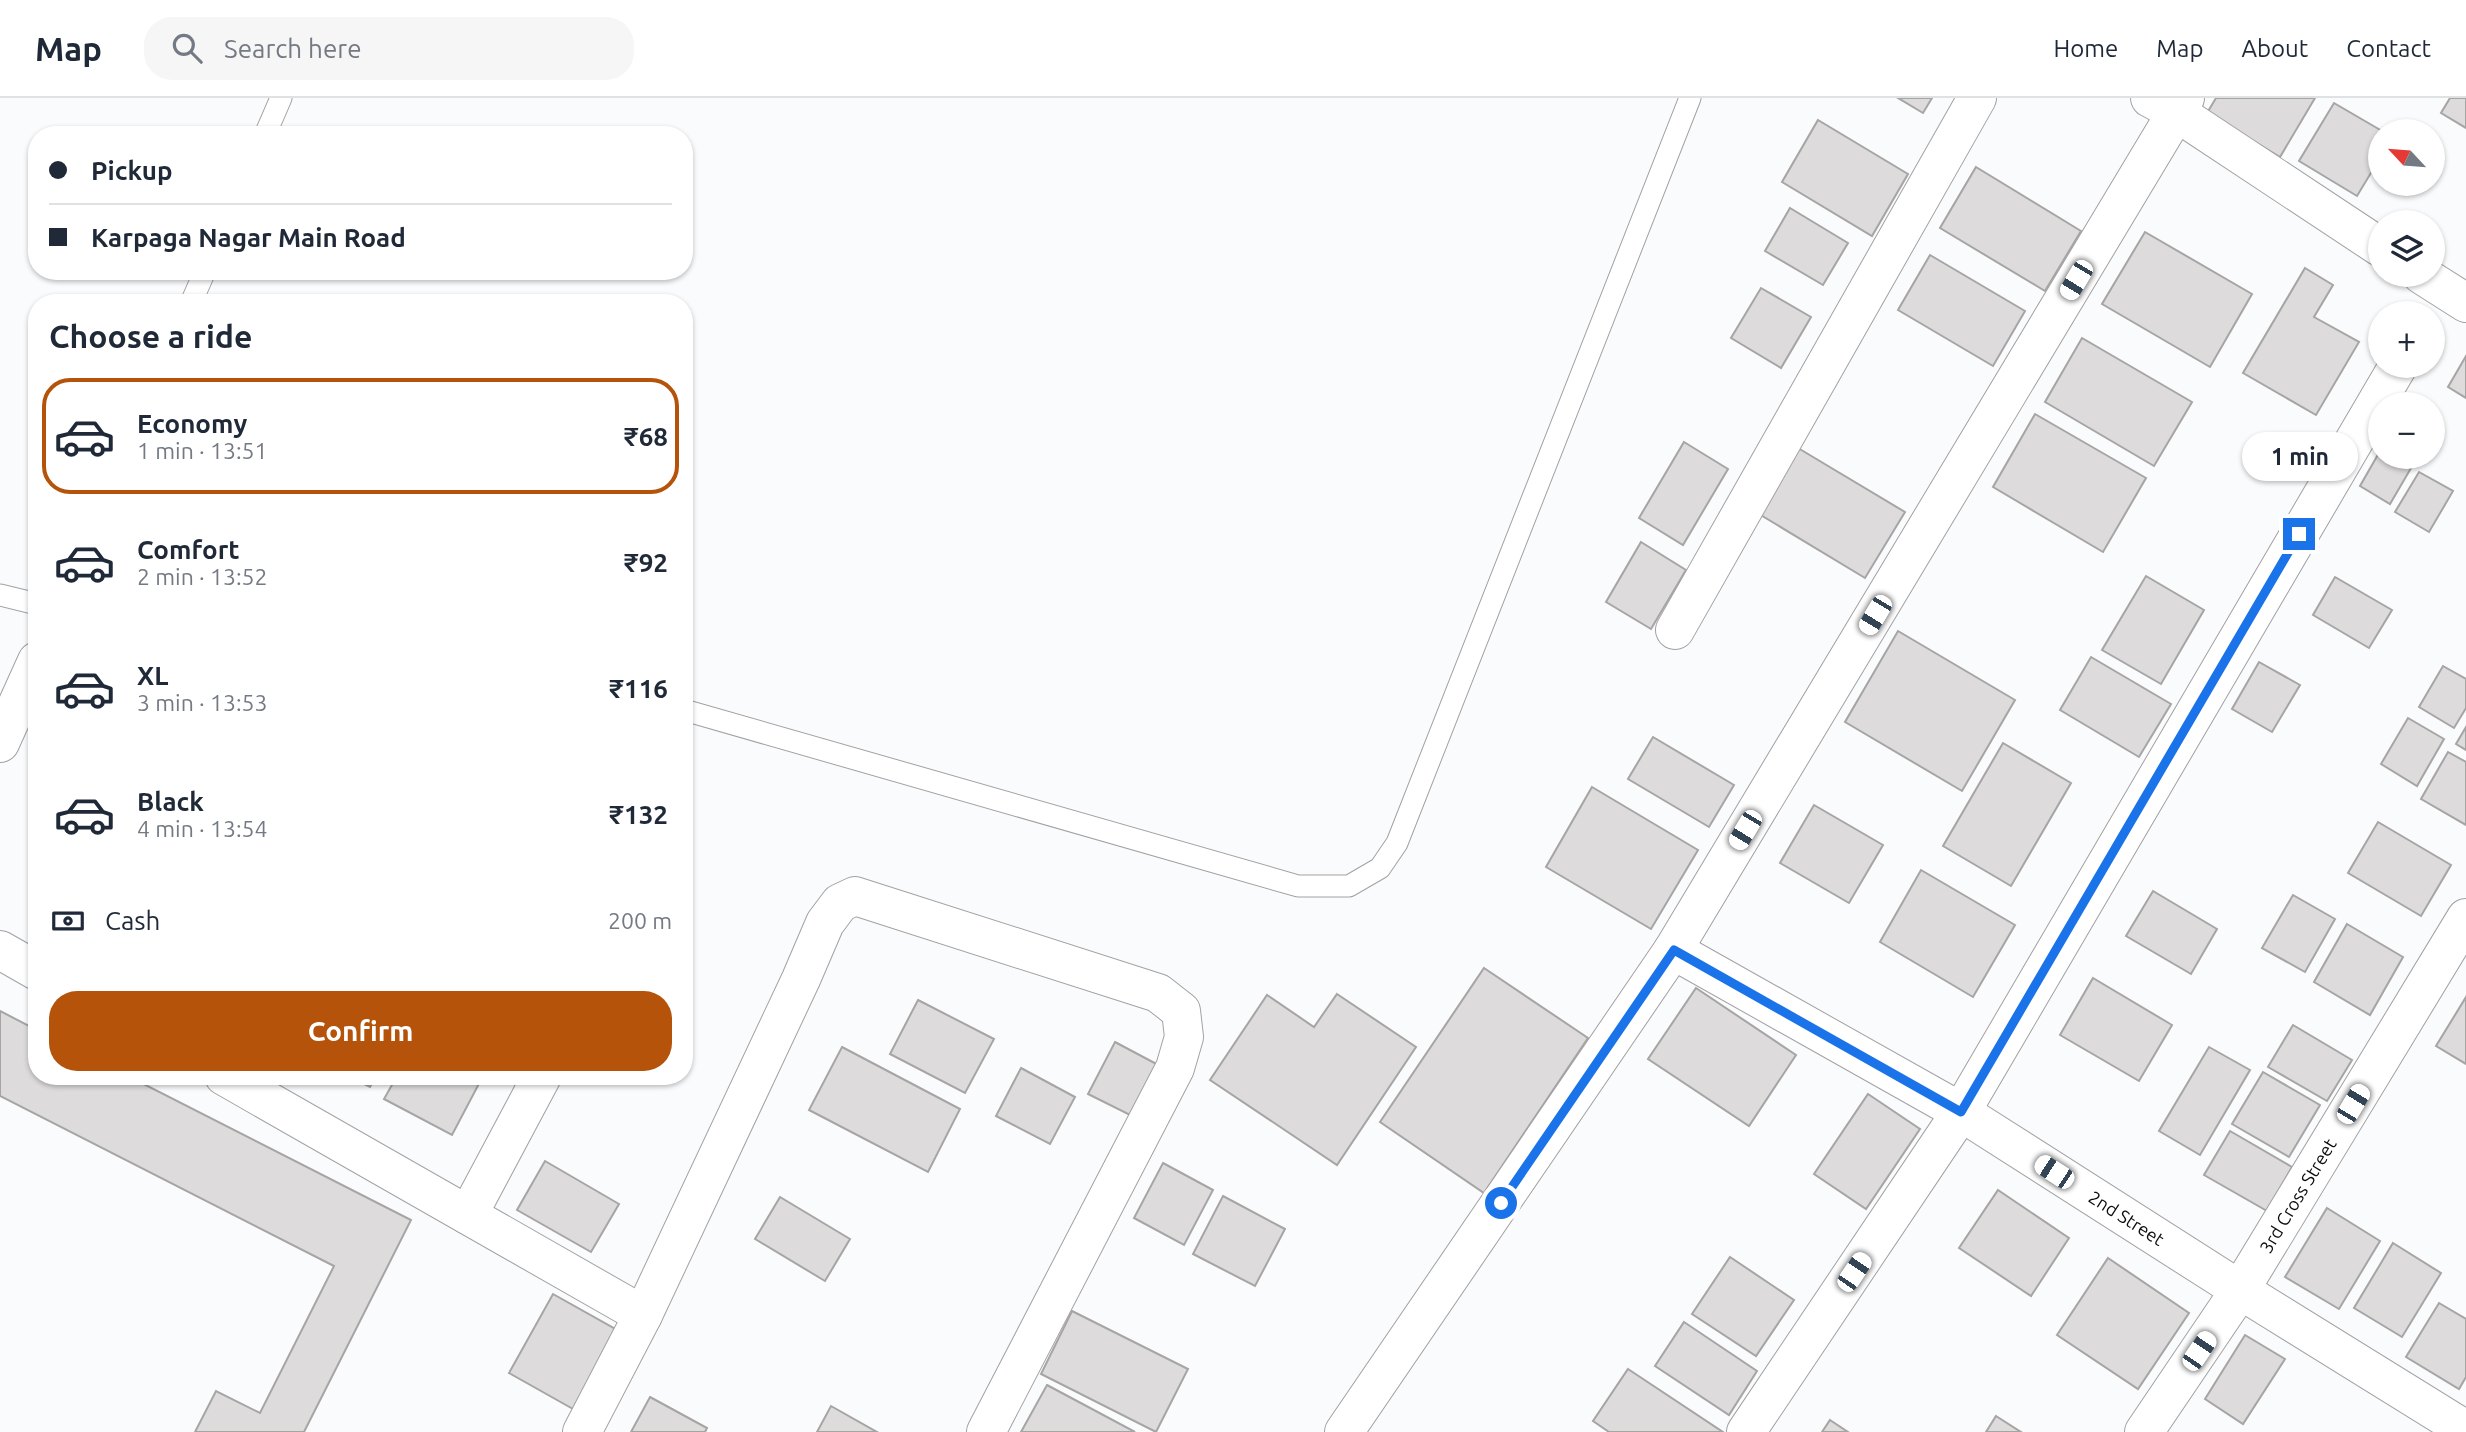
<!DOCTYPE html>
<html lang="en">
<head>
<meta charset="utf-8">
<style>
  body { margin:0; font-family:Ubuntu,sans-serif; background:#f6f6f7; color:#1f2937; height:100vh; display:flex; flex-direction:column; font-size:26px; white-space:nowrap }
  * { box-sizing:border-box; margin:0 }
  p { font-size:23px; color:#747a83 }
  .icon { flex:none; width:38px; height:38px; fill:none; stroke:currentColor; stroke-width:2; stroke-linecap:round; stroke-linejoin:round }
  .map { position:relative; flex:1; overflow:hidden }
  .details { position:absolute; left:28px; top:196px; width:665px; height:791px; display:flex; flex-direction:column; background:#fff; border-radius:28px; box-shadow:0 2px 5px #0004 }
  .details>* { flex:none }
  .guide { position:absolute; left:28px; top:28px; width:665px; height:154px; border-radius:28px; box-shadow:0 2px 5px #0004; display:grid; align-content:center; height:154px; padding:0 21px; background:#fff }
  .needle { width:46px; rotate:296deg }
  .controls { position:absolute; left:2368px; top:21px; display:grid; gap:14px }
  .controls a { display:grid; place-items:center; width:77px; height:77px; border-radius:50%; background:#fff; box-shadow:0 2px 5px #0004; font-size:35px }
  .end { position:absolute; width:32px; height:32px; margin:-16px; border:9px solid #1a73e8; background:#fff; box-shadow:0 0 0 4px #fff }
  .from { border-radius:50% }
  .bubble { position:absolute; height:49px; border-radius:24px; background:#fff; box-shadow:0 2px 5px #0004; font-size:23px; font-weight:700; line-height:49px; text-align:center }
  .car { position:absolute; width:21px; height:42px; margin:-21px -10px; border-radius:9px; box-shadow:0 0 5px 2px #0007; background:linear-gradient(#fff 24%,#345 0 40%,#fff 0 76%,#345 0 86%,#fff 0) }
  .guide b { display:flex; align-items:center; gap:24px; height:66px; font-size:26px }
  .guide b+b { border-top:2px solid #e0e1e3 }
  .guide i { width:18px; height:18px; background:#1f2937 }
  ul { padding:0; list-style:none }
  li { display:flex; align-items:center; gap:21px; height:116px; margin:0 14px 10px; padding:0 7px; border:4px solid transparent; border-radius:28px }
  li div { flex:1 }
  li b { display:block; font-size:26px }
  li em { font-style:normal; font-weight:700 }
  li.on { border-color:#b45309 }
  li>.icon { width:63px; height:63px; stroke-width:1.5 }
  h2 { padding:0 21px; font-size:32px; line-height:84px }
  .pay { display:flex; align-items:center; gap:18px; height:77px; padding:0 21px; font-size:26px }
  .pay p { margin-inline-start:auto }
  .cta { display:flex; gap:14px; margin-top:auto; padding:14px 21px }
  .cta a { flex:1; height:80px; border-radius:28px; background:#b45309; color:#fff; font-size:28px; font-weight:700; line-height:80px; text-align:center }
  header { display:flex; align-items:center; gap:42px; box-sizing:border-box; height:98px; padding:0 35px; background:#fff; border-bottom:2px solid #e0e1e3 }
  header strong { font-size:33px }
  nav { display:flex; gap:38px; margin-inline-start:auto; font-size:24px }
  .search { width:490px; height:63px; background:#f6f6f7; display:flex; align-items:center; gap:18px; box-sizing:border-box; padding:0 24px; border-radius:28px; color:#747a83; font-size:26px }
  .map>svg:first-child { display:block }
  .building { fill:#dddbdb; stroke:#a6a5a4; stroke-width:2 }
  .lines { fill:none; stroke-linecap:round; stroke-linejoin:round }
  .lane-casing { stroke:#a2a2a4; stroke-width:23 }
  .street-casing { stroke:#a2a2a4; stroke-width:40 }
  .lane { stroke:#fff; stroke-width:21 }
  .street { stroke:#fff; stroke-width:38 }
  .route { stroke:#1a73e8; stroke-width:9 }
  .labels { text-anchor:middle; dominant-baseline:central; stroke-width:5; stroke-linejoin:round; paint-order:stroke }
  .street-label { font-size:18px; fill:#0c0c0d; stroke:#fafbfd }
</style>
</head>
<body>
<header>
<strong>Map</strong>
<div class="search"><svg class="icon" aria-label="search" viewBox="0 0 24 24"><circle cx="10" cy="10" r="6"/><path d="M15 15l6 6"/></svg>Search here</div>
<nav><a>Home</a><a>Map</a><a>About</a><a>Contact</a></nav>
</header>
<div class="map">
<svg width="2466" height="1334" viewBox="0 0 2466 1334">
  <rect width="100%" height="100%" fill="#fafbfd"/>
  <g class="building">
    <polygon points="1898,0 1932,0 1923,15"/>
    <polygon points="2216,0 2315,0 2280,59 2207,15"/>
    <polygon points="2450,0 2466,0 2466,30 2441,15"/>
    <polygon points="2334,5 2382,33 2380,60 2357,98 2299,63"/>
    <polygon points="1818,22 1908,76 1872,138 1782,84"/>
    <polygon points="1976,69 2081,133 2045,193 1940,130"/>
    <polygon points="1790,110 1848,145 1823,187 1765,153"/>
    <polygon points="2145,134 2252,196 2210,269 2102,206"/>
    <polygon points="1930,157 2025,213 1993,268 1898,212"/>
    <polygon points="2305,170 2333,187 2314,219 2359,244 2316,317 2243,275"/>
    <polygon points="1761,190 1811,219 1781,270 1731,240"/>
    <polygon points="2082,240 2192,304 2154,368 2045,304"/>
    <polygon points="2466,258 2466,300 2448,289"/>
    <polygon points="2035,316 2146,380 2103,454 1993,389"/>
    <polygon points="1684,344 1728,371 1683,447 1639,420"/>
    <polygon points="1798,350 1905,414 1865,480 1759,416"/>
    <polygon points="2380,353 2380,359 2402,359 2414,365 2390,406 2360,388"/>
    <polygon points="2419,374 2453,393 2429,434 2395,414"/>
    <polygon points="1641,444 1686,472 1651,531 1606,504"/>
    <polygon points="2146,478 2204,512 2161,586 2102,552"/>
    <polygon points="2335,479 2392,512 2369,550 2313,517"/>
    <polygon points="1898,533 2015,602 1962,693 1845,624"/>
    <polygon points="2091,559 2171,606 2139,659 2060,612"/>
    <polygon points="2259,564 2300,587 2272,634 2232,611"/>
    <polygon points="2443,568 2466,581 2466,610 2454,630 2419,609"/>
    <polygon points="2408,620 2444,641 2417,688 2381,666"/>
    <polygon points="2466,629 2466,652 2456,646"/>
    <polygon points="1653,639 1734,687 1709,729 1628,681"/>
    <polygon points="2003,645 2071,685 2011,788 1943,748"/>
    <polygon points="2448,654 2466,664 2466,727 2421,701"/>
    <polygon points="1592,689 1698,752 1651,831 1546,769"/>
    <polygon points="1814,707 1883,747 1849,805 1780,765"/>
    <polygon points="2378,724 2451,767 2421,818 2348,775"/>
    <polygon points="1921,772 2015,827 1973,899 1880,844"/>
    <polygon points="2153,793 2217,831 2191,876 2126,838"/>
    <polygon points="2293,797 2335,821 2305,874 2262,850"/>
    <polygon points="2347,826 2403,859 2370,917 2314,884"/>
    <polygon points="1484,870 1588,940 1484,1095 1380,1024"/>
    <polygon points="2093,880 2172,927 2139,983 2060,937"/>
    <polygon points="1696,890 1796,957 1749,1028 1648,961"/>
    <polygon points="1337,896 1416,949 1337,1067 1210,982 1267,897 1314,929"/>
    <polygon points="2466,899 2466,966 2436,948"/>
    <polygon points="918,902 994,941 965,995 890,956"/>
    <polygon points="0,913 37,932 37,978 128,978 411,1122 304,1334 195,1334 216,1293 260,1315 334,1168 0,998"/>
    <polygon points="2293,927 2352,962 2327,1003 2268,969"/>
    <polygon points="1115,944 1164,970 1138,1021 1088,996"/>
    <polygon points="842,949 960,1011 928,1074 809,1012"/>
    <polygon points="2209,949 2250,972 2200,1057 2159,1033"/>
    <polygon points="1021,970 1075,999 1050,1046 996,1018"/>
    <polygon points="2263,974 2320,1007 2289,1059 2232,1026"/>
    <polygon points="348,978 376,978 370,989"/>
    <polygon points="397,978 483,978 452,1037 384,1001"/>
    <polygon points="1868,996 1920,1031 1866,1111 1814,1076"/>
    <polygon points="2230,1033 2292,1069 2267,1113 2204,1077"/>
    <polygon points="545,1063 619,1106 591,1154 517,1112"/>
    <polygon points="1163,1065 1213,1092 1184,1147 1134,1120"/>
    <polygon points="1998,1092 2069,1140 2031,1198 1959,1150"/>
    <polygon points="1223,1098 1285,1131 1255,1188 1193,1156"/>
    <polygon points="780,1099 850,1141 825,1183 755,1141"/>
    <polygon points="2327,1110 2380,1143 2339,1211 2285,1179"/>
    <polygon points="2393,1145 2441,1175 2402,1239 2354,1210"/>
    <polygon points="1730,1159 1794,1202 1756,1258 1692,1216"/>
    <polygon points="2108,1160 2189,1215 2138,1291 2057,1237"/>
    <polygon points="553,1196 617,1232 573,1311 509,1275"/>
    <polygon points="2439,1205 2466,1221 2466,1279 2459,1291 2406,1259"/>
    <polygon points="1072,1213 1188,1271 1156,1334 1041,1276"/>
    <polygon points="1684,1224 1757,1273 1729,1317 1655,1268"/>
    <polygon points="2245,1237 2285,1261 2243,1326 2205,1301"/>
    <polygon points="1628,1271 1723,1334 1609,1334 1593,1323"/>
    <polygon points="1047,1287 1135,1334 1021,1334"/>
    <polygon points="650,1299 707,1330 705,1334 631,1334"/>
    <polygon points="831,1308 877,1334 817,1334"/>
    <polygon points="1996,1318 2021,1334 1986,1334"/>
    <polygon points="1830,1322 1848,1334 1822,1334"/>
  </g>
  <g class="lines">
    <defs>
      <g id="lane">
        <polyline points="265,37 281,0"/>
        <polyline points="191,205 205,173"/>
        <polyline points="0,497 37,506"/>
        <polyline points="684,612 1298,788 1349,788 1380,770 1397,745 1690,0"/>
      </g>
      <g id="street">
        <polyline points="2150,0 2176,14 2380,149"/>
        <polyline points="2422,177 2466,205"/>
        <polyline points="1675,532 1977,0"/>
        <polyline points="0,645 37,563"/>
        <polyline points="0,852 37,873"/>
        <path id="s1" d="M1673 852 1961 1014 2240 1192 2466 1332"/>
        <polyline points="224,978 643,1217"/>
        <polyline points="468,1117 542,978"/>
        <polyline points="582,1334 643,1217 801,881 825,825 840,805 855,798 1158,895 1181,913 1184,939 1175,970 986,1334"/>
        <polyline points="1344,1334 1673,852 2185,0"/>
        <polyline points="1746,1334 1961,1014 2398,268"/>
        <path id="s2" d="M2144 1334 2240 1192 2466 820"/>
      </g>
    </defs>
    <use href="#lane" class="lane-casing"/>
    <use href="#street" class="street-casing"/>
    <use href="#lane" class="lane"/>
    <use href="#street" class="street"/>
  </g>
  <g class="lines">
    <polyline class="route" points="1501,1105 1674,852 1961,1014 2299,436"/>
  </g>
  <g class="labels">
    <g class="street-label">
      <text stroke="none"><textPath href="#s2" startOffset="282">3rd Cross Street</textPath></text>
      <text stroke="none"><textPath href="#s1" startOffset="527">2nd Street</textPath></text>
    </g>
  </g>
</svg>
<div class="controls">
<a><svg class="needle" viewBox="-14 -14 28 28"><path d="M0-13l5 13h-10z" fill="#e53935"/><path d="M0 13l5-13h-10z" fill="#747a83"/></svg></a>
<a><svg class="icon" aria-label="layers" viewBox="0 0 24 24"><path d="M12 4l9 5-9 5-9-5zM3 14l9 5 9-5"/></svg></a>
<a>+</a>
<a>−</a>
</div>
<i class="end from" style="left:1501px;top:1105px"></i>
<i class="end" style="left:2299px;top:436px"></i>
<div class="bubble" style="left:2242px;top:334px;width:116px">1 min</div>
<i class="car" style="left:2076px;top:182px;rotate:211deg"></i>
<i class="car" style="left:1875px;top:517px;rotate:211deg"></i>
<i class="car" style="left:1745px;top:732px;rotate:211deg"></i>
<i class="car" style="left:2353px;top:1006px;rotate:31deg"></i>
<i class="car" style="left:2054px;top:1074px;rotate:303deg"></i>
<i class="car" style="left:1854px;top:1174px;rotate:34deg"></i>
<i class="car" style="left:2199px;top:1253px;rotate:34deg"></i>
<div class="guide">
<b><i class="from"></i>Pickup</b>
<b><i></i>Karpaga Nagar Main Road</b>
</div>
<section class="details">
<h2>Choose a ride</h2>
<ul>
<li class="on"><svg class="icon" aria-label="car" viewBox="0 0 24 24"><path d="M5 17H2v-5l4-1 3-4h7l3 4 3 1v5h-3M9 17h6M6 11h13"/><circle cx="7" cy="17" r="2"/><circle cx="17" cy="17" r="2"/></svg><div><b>Economy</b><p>1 min · 13:51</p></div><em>₹68</em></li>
<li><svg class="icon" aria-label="car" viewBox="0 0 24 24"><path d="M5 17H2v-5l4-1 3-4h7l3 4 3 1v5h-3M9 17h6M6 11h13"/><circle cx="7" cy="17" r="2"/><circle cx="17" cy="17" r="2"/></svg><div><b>Comfort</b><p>2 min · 13:52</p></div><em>₹92</em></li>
<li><svg class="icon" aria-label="car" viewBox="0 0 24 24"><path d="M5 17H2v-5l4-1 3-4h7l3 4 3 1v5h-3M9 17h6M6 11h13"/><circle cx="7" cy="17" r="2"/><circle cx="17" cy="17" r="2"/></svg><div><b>XL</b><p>3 min · 13:53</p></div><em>₹116</em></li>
<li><svg class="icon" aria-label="car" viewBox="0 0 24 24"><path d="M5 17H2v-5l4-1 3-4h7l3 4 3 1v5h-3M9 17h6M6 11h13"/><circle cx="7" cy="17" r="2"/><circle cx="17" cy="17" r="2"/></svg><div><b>Black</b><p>4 min · 13:54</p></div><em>₹132</em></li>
</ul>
<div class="pay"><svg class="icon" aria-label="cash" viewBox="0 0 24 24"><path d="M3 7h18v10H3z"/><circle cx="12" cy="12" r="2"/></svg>Cash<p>200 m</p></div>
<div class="cta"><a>Confirm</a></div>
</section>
</div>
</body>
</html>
